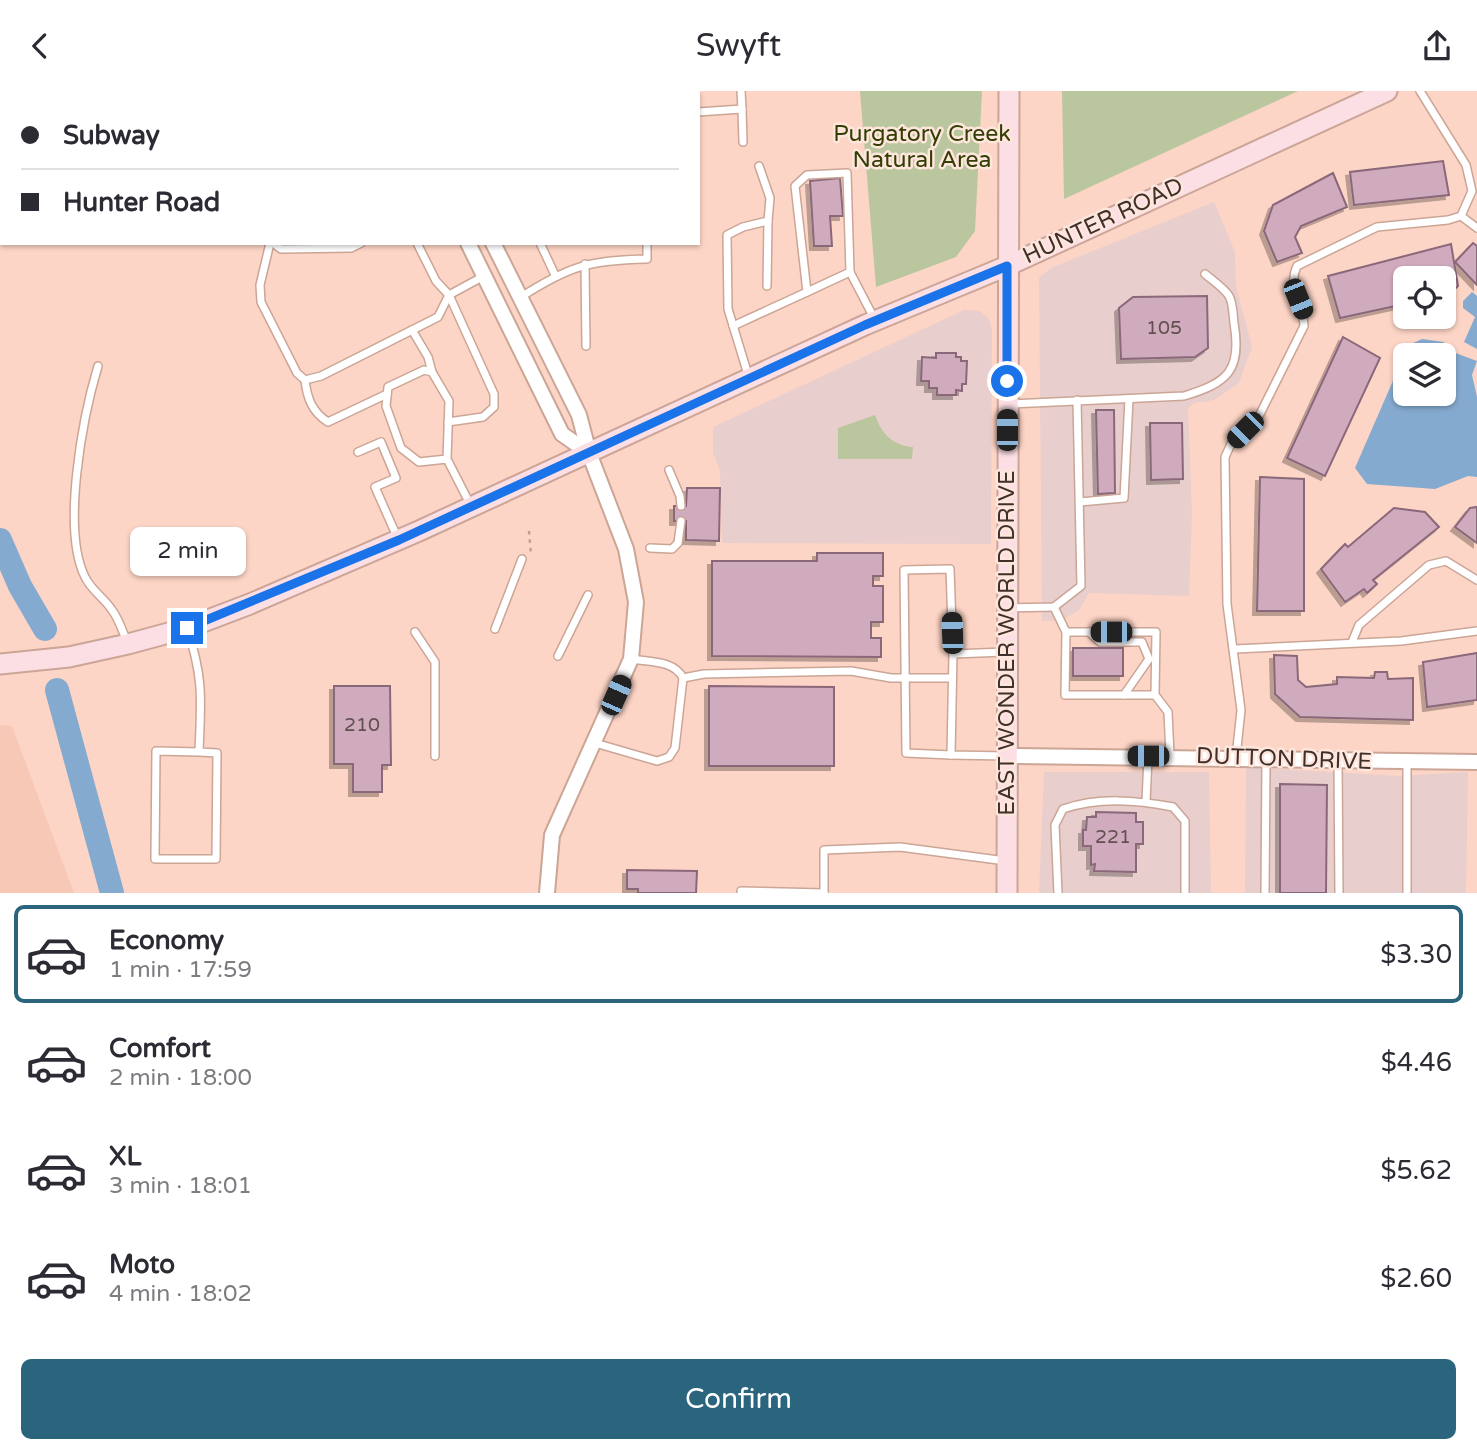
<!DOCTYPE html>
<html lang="en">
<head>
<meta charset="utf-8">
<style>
  body { margin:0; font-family:"Varela Round",sans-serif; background:#f2f2f3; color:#2b2b33; height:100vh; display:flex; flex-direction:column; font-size:26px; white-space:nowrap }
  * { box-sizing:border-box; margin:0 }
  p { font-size:23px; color:#7c7c81 }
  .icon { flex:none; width:38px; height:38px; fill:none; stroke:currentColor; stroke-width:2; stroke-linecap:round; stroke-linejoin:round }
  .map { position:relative; height:802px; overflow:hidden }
  .sheet { display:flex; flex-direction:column; background:#fff; flex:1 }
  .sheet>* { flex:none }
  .top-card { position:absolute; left:0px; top:0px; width:700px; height:154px; box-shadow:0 2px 5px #0004; display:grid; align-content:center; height:154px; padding:0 21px; background:#fff }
  .controls { position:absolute; left:1393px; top:175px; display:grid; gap:14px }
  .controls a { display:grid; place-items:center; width:63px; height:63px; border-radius:10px; background:#fff; box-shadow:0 2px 5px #0004; font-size:35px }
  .end { position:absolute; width:32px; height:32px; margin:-16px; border:9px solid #1a73e8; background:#fff; box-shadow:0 0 0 4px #fff }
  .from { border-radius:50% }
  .bubble { position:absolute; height:49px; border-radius:10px; background:#fff; box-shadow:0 2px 5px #0004; font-size:23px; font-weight:600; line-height:49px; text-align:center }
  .car { position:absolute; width:21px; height:42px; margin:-21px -10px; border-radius:9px; box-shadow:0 0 5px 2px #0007; background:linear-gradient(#222 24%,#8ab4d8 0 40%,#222 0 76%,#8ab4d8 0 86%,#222 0) }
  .top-card b { display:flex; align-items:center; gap:24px; height:66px; font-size:26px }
  .top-card b+b { border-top:2px solid #e1e1e2 }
  .top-card i { width:18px; height:18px; background:#2b2b33 }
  ul { padding:12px 0 0; list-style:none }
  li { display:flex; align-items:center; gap:21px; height:98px; margin:0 14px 10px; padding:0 7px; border:4px solid transparent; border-radius:10px }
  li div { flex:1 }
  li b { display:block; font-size:26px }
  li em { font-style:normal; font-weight:600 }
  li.selected { border-color:#2a647d }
  li>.icon { width:63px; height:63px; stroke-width:1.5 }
  .action { display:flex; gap:14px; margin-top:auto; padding:14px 21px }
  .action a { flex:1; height:80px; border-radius:10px; background:#2a647d; color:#fff; font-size:28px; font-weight:600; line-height:80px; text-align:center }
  header { display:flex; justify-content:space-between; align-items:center; height:91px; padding:0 21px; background:#fff; font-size:32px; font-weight:600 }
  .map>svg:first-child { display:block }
  .commercial { fill:#e8cecc }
  .built { fill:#f8c8b6 }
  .green { fill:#bac69d }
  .water { fill:#85aacf; fill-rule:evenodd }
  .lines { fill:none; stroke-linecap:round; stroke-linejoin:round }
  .river { stroke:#85aacf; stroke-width:24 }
  .building { fill:#d0abbe; stroke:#8a687a; stroke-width:2; filter:url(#shadow) }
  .lane-casing { stroke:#cba596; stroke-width:10 }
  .street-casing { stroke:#cba596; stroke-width:18 }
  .secondary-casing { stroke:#cba596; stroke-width:23 }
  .path { stroke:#c0a094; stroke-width:2.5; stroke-dasharray:3.5 5; stroke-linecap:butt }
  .lane { stroke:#fff; stroke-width:7 }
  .street { stroke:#fff; stroke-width:14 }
  .secondary { stroke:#fcdfe5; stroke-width:19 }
  .route { stroke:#1a73e8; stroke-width:9 }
  .labels { text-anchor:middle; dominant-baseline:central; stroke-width:5; stroke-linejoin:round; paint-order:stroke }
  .number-label { font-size:19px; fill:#634f4f }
  .park-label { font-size:23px; fill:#333e04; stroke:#ffe6dd }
  .street-label { font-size:23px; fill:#3f302a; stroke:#ffe6dd }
</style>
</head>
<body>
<header><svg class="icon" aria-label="back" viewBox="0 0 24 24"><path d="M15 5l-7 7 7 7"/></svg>Swyft<svg class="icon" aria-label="share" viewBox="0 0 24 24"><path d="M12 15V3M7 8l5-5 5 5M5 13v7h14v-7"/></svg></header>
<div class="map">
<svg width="1477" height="802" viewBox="0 0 1477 802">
  <defs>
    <filter id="shadow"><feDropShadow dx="-4" dy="4" stdDeviation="0" flood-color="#0004"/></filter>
  </defs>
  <rect width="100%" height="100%" fill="#fdd5c6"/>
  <g class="commercial">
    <polygon points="1214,111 1235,161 1236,195 1252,256 1239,292 1214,309 1194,312 1188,317 1192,421 1189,505 1089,502 1079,519 1062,529 1042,530 1039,187 1051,177"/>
    <polygon points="964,219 980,220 989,228 992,238 991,453 722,452 720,380 713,362 713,336"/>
    <polygon points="1246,676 1399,685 1468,681 1466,802 1245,802"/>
    <polygon points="1044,681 1209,681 1211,802 1039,802"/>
  </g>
  <polygon class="built" points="0,634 12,635 74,802 0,802"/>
  <g class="green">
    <polygon points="860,0 982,0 975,140 956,166 876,196"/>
    <polygon points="1062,0 1298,0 1064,108"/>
    <path d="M875 324C881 342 893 355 913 356L912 368H838V337Z"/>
  </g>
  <g class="water">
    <polygon points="1472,201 1477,205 1477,258 1464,251 1475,226 1463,217 1463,210"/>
    <path d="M1422 248 1444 251 1442 257 1477 270 1472 284 1477 306V386L1468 385 1435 398 1367 393 1355 377 1402 269 1411 253ZM1444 264V303H1405V264Z"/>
  </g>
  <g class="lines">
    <g class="river">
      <polyline points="0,449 20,495 45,538"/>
      <polyline points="57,599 112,802"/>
    </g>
  </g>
  <g class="building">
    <rect x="530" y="0" width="124" height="2"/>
    <polygon points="1443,70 1449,104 1354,114 1350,81"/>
    <polygon points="1333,82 1347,116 1301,135 1295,146 1302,162 1277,171 1264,140 1273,114"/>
    <polygon points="840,87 843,125 830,125 832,155 814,155 810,90"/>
    <polygon points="1473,152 1477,155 1477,194 1455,171"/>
    <polygon points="1451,153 1458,195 1449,204 1444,205 1444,187 1405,187 1405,213 1340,227 1328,185"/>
    <polygon points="1207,205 1208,257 1195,266 1121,268 1119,217 1133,206"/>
    <polygon points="1343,246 1380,267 1325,385 1287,367"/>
    <polygon points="936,262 956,262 956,266 961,266 961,270 967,270 966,293 962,293 962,300 956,299 956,304 937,304 937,297 929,297 929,290 921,290 922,266 936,267"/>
    <polygon points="1096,319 1114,319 1115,402 1098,403"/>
    <polygon points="1150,332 1182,332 1183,388 1151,389"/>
    <polygon points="1260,386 1304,388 1304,520 1257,520"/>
    <polygon points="687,397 720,397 719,450 686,449 686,430 674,430 674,415 686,415"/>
    <polygon points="1477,416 1477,452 1455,436 1470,417"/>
    <polygon points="1394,417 1425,421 1439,436 1373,489 1377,493 1367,502 1364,498 1345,511 1321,478 1345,453 1348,456"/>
    <polygon points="817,462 883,462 883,485 873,485 873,495 883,495 883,531 871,531 871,547 881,547 881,566 712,565 712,470 817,470"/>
    <rect x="1073" y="557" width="50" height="28"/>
    <polygon points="1477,562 1477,609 1427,616 1423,571"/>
    <polygon points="1274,564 1297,565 1298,589 1306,596 1337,593 1337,586 1374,587 1375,581 1387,581 1388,588 1413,587 1413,629 1300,626 1275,603"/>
    <polygon points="334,595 390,595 391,674 382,674 382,701 353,701 353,673 334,673"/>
    <polygon points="709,595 834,596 834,675 709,675"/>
    <polygon points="1280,693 1327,694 1326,802 1280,802"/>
    <polygon points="1096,721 1136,722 1136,731 1143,731 1143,753 1136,753 1136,781 1094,780 1095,773 1091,774 1091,755 1083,755 1083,739 1086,739 1087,726 1096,726"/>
    <polygon points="627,779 697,780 696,802 638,802 638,798 627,798"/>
  </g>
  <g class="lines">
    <defs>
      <g id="lane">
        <polyline points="516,0 516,2"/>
        <polyline points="662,0 662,2"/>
        <polyline points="742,18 743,51"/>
        <polyline points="698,21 742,18 741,0"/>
        <polyline points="1461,125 1477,137"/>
        <polyline points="270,152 260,194 261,211 297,282 305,289 321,285 438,226 449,204"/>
        <polyline points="273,152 281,158 351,157 361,152"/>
        <polyline points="417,152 436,190 449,204 484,185"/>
        <polyline points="540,152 555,184"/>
        <polyline points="585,173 586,255"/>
        <polyline points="767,195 768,130"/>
        <polyline points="807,201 850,181"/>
        <path d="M521 206C569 175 590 169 647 168V152"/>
        <polyline points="733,235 807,201 795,95 807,84 847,82 850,181 875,229"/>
        <polyline points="412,239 428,266 432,281"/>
        <path d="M98 275C83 325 61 438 85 486 91 499 104 507 112 519 119 528 123 542 128 553"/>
        <polyline points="749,287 728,218 727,144 743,136 768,130 770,107 759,75"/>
        <path d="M305 289C307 307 312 321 328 331L387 303"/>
        <path d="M1011 313 1184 305C1228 292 1242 279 1234 232 1233 224 1233 211 1229 205 1224 197 1212 189 1205 183"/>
        <polyline points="448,331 483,326 494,316 494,303 449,204"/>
        <polyline points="358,361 381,351 396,387 375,396 398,448"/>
        <polyline points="447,368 419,371 401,357 386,315 388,296 424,279 432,281 449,310 447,368 471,415"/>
        <polyline points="669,379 680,405 681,415"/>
        <polyline points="1080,411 1124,407 1129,308"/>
        <polyline points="650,457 672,458 678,452 681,430"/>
        <polyline points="1054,516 1066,541 1065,604 1155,604 1168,621 1170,665"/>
        <polyline points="1009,517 1054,516 1081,495 1077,309"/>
        <path d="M187 537C204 588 201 609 199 661L217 662 216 768H155L156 660 199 661"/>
        <polyline points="495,538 522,468"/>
        <polyline points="415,541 435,571 435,665"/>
        <polyline points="1066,541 1156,541 1155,604"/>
        <polyline points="1089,541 1100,551 1142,551 1149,568 1124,604"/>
        <polyline points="1352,551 1359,534 1429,474 1446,470 1477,489"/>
        <polyline points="1235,558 1401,550 1477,540"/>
        <polyline points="1005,561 953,563 951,664 1007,665"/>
        <polyline points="558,565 588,504"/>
        <polyline points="683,587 704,583 851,580 891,587 952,587"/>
        <path d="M595 652 657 670 669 666 675 657 683 587C674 569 649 571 631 568"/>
        <polyline points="951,664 906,662 904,479 950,478 953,563"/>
        <path d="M1236 666 1241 619 1227 513 1225 366 1231 353 1259 325 1304 235C1303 213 1287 196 1297 175L1377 136 1448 129 1461 125 1472 100 1466 74 1420 0"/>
        <polyline points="1338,670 1339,802"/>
        <polyline points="1146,711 1148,666"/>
        <polyline points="741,800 824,802"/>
        <polyline points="824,802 824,759 900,756 1006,770"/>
        <path d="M1058 802 1055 734 1063 718C1099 706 1136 709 1173 716L1185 730V802"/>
        <polyline points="1265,802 1266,669"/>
        <polyline points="1407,802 1407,672"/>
      </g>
      <g id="street">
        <polyline points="111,0 113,2"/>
        <polyline points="424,0 425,2"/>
        <polyline points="447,0 447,2"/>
        <polyline points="468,152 562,343 589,362"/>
        <polyline points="493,152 579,324 589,362 626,458 636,511 631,568 552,744 547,802"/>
        <polyline points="1007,665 1477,671"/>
      </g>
      <g id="secondary">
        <polyline points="0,573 69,566 128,553 187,537 250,513 419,440 865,234 1007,175 1387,0"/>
        <polyline points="1007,802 1009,0"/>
      </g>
    </defs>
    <use href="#lane" class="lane-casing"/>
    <use href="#street" class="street-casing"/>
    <use href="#secondary" class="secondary-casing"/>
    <polyline class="path" points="529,440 531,464"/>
    <use href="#lane" class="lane"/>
    <use href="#street" class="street"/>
    <use href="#secondary" class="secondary"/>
  </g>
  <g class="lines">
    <polyline class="route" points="187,537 399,449 865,234 1007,175 1007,290"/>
  </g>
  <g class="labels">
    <g class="number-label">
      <text x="1164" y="237">105</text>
      <text x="362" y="634">210</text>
      <text x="1113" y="746">221</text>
    </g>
    <g class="park-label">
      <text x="922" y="43">Purgatory Creek<tspan x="922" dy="26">Natural Area</tspan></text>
    </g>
    <g class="street-label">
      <text transform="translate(1103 130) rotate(-25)">HUNTER ROAD</text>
      <text transform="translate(1007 552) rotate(-90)">EAST WONDER WORLD DRIVE</text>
      <text transform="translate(1284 668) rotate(2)">DUTTON DRIVE</text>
    </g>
  </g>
</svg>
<div class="controls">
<a><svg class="icon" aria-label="locate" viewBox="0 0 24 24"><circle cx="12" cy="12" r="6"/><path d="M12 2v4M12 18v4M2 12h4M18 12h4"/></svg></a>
<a><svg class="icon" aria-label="layers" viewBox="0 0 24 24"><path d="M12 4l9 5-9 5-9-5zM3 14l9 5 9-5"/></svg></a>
</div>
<i class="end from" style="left:1007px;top:290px"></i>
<i class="end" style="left:187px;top:537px"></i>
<div class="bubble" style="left:130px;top:436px;width:116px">2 min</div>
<i class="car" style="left:1298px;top:208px;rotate:158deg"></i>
<i class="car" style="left:1007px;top:339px;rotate:0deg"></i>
<i class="car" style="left:1245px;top:339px;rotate:225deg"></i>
<i class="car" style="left:1111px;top:541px;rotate:270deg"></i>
<i class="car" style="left:952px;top:542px;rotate:358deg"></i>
<i class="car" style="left:616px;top:604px;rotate:24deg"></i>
<i class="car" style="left:1148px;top:665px;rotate:270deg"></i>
<div class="top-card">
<b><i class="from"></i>Subway</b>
<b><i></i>Hunter Road</b>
</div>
</div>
<section class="sheet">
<ul>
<li class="selected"><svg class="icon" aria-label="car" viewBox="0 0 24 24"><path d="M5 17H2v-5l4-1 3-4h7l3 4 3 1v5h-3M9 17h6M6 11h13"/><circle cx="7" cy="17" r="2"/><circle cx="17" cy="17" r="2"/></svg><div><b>Economy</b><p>1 min · 17:59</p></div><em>$3.30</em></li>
<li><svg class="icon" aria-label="car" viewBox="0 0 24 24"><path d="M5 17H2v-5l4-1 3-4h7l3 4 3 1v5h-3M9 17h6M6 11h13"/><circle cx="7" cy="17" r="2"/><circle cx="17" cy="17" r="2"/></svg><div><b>Comfort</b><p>2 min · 18:00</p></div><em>$4.46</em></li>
<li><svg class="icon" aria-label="car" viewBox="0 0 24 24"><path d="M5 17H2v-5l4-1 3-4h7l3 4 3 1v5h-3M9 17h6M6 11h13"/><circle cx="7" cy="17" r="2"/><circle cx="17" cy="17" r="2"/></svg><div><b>XL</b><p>3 min · 18:01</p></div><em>$5.62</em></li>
<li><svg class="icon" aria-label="car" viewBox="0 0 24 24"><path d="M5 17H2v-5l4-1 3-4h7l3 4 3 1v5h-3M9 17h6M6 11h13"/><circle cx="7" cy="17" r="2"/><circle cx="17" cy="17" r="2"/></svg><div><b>Moto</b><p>4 min · 18:02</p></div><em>$2.60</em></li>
</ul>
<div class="action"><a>Confirm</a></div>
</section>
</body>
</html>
